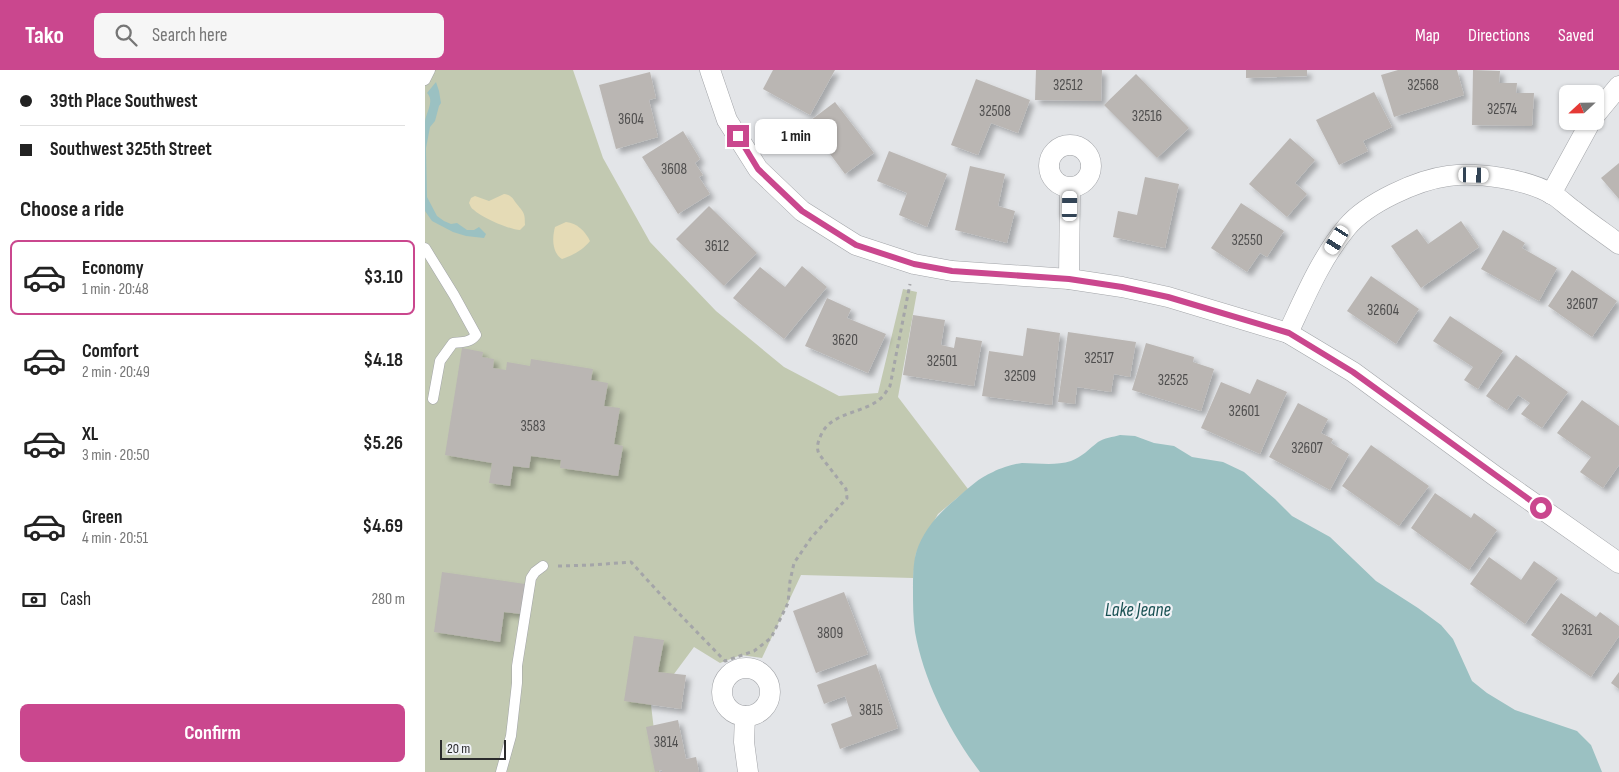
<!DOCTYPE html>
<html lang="en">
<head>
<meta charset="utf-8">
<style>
  body { margin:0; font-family:"Sofia Sans Condensed",sans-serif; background:#f6f6f6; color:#222; height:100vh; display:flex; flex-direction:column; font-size:19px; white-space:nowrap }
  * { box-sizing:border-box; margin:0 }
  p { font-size:16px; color:#767676 }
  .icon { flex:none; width:28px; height:28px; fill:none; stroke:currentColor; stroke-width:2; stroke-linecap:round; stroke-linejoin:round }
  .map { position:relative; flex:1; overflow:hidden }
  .panel { display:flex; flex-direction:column; background:#fff; width:425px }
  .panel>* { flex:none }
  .banner { display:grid; align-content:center; height:110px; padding:0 20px; background:#fff }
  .needle { width:32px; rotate:248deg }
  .controls { position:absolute; left:1134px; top:15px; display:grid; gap:10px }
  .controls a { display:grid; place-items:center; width:45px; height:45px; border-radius:8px; background:#fff; box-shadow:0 1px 4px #0004; font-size:25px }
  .scale { position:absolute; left:15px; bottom:12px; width:66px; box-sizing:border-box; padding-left:5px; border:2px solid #2b2b2d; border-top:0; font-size:14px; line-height:18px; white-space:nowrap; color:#2b2b2d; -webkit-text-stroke:4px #f0f2f6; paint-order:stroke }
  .end { position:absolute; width:22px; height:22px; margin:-11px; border:6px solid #ca478e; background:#fff; box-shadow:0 0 0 2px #fff }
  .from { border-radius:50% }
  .bubble { position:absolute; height:35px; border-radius:8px; background:#fff; box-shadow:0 1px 4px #0004; font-size:16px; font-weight:700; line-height:35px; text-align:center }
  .car { position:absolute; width:15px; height:30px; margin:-15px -8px; border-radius:6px; box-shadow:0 0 4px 1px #0007; background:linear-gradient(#fff 24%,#345 0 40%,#fff 0 76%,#345 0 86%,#fff 0) }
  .banner b { display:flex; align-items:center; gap:18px; height:48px; font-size:19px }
  .banner b+b { border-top:1px solid #e0e0e0 }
  .banner i { width:12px; height:12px; background:#222 }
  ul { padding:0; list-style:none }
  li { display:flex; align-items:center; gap:15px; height:75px; margin:0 10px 8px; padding:0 10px; border:2px solid transparent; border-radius:8px }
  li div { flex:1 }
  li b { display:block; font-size:19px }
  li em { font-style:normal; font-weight:700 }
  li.selected { border-color:#ca478e }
  li>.icon { width:45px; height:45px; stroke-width:1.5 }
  h2 { padding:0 20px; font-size:22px; line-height:60px }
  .pay { display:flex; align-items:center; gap:12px; height:55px; padding:0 20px; font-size:19px }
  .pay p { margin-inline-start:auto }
  .action { display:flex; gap:10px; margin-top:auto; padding:10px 20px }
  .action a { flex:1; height:58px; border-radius:8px; background:#ca478e; color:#fff; font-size:20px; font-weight:700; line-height:58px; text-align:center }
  header { display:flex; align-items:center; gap:30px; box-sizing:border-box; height:70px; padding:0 25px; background:#ca478e; color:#fff }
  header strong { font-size:24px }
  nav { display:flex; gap:28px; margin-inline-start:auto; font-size:18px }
  .search { width:350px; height:45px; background:#f6f6f6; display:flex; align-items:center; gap:12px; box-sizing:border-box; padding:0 18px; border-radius:8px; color:#767676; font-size:19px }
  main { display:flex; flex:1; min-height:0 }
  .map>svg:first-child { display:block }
  .green { fill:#c2c9b1 }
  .sand { fill:#e5dbb6 }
  .water { fill:#9bc1c2 }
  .building { fill:#bab6b3; filter:url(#shadow) }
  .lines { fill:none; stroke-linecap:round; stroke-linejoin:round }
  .lane-casing { stroke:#a2a4a8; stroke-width:11 }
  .street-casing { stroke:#a2a4a8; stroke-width:21 }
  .path { stroke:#a4a5a8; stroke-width:3; stroke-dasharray:4 4; stroke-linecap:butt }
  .lane { stroke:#fff; stroke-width:10 }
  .street { stroke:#fff; stroke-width:20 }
  .route { stroke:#ca478e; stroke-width:6 }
  .labels { text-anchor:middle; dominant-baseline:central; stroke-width:4.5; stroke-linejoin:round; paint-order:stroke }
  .number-label { font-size:15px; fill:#4f4e4e }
  .water-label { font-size:19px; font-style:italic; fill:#185052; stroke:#f0f2f6 }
</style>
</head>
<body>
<header>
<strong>Tako</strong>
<div class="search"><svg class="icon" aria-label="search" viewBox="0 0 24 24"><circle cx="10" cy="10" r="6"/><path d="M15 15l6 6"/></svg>Search here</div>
<nav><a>Map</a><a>Directions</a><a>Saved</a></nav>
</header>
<main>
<section class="panel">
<div class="banner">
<b><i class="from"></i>39th Place Southwest</b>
<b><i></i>Southwest 325th Street</b>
</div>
<h2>Choose a ride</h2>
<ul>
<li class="selected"><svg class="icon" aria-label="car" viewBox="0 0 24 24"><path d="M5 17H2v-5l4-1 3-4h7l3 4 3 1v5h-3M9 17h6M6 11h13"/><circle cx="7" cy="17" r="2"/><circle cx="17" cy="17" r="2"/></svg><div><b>Economy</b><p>1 min · 20:48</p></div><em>$3.10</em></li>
<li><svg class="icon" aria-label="car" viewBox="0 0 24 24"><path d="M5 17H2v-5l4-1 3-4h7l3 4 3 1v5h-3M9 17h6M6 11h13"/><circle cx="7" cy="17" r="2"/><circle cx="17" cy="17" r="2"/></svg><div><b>Comfort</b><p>2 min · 20:49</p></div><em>$4.18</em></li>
<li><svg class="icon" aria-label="car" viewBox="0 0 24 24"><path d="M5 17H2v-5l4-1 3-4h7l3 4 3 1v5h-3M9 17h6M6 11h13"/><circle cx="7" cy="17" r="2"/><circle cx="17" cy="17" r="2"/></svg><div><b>XL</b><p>3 min · 20:50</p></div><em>$5.26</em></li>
<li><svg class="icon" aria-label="car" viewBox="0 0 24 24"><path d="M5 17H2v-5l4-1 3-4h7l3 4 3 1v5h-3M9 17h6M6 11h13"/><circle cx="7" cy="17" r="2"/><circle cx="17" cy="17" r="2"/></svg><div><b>Green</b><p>4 min · 20:51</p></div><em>$4.69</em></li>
</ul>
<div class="pay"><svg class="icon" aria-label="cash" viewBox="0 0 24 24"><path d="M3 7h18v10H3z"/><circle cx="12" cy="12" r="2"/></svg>Cash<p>280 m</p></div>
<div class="action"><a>Confirm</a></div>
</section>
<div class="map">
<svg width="1194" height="702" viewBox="0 0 1194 702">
  <defs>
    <filter id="shadow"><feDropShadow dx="4.5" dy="4.5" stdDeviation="2.5" flood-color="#0004"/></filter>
  </defs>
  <rect width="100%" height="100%" fill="#e3e5e8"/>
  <polygon class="green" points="0,0 148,0 178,88 225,172 291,241 359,297 414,326 453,323 478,219 492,222 473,327 543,419 513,444 491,483 488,508 376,505 337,588 316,585 295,593 269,577 226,635 234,702 0,702"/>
  <g class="sand">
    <path d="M79 124C86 125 87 127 91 133 99 143 100 142 100 155L95 160C85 160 56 147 49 140 46 138 46 137 44 133L46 128 50 126 64 131Z"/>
    <path d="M141 152C152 153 160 161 165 171 159 179 147 186 137 189 127 183 127 168 130 157Z"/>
  </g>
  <g class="water">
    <path d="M11 12 14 21 16 33 14 36 10 51 5 57 1 78 2 127 12 146 19 151 26 154 32 153 42 160H49L54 157 61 164 59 168 41 166 28 162 7 151 0 141C0 112 0 81 0 52 1 42 10 31 2 23Z"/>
    <path d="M695 365 710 366 729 373 749 376 767 387 798 392 819 402 850 429 867 446 905 467 951 511 993 538 1016 555 1028 569 1047 611 1062 623 1090 640 1152 661 1166 675 1177 702H555C525 662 499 612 490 562 488 548 488 534 488 520 488 508 488 494 491 483 498 460 514 443 531 429 542 419 555 407 568 402 576 398 588 394 597 393 613 393 630 396 646 391 657 387 664 379 673 372 679 368 688 367 695 365Z"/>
  </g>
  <g class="building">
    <polygon points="348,0 410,0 385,45 338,19"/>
    <polygon points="611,0 677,0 676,31 610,30"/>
    <polygon points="821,0 882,0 882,6 821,8"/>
    <polygon points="973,0 1032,0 1039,25 969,47 956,5"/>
    <polygon points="1048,0 1075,1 1074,13 1092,13 1091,23 1109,23 1107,56 1047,55"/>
    <polygon points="225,2 231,28 224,30 233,67 191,79 174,15"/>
    <polygon points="711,4 764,58 732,88 679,35"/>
    <polygon points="551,9 605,30 593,63 566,53 553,85 526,75"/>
    <polygon points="949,22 967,57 938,71 943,81 914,95 891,50"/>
    <polygon points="410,32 449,83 420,104 382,53"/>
    <polygon points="258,61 275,89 270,93 278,105 274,107 285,124 253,144 217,87"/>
    <polygon points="865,68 890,90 870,113 882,124 862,147 824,114"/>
    <polygon points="464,81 522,104 502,157 474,145 482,123 452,111"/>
    <polygon points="1194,93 1194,129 1176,108"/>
    <polygon points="545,96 580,104 573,136 590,141 582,173 530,160"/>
    <polygon points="720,107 754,114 740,178 688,167 693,141 712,145"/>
    <polygon points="816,133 859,161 842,187 835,183 822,202 786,178"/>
    <polygon points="284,136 332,183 299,216 251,169"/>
    <polygon points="1036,151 1054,177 996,218 966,176 992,159 1003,174"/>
    <polygon points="1078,160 1100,173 1097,178 1132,198 1114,231 1056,199"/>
    <polygon points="377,196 402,217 359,269 308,228 335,197 360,217"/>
    <polygon points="1147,200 1192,231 1167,267 1123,236"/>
    <polygon points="946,206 994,239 971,274 922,241"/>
    <polygon points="402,228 426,239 422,248 461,264 443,303 380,276"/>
    <polygon points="488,245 520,250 516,275 529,278 531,267 557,271 549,316 478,305"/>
    <polygon points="1025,246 1078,281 1053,319 1039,310 1048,297 1008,271"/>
    <polygon points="602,258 635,263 627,335 557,326 564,281 598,286"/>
    <polygon points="643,262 711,272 705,307 689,304 686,322 652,317 650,334 633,332"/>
    <polygon points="721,273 769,287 768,292 789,299 776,341 707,320"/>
    <polygon points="37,278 58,282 57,287 69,289 68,298 81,300 82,292 105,296 106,289 168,299 166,310 183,313 179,336 195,338 189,374 198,376 193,406 135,398 136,390 106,386 104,398 88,396 85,416 64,413 67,393 20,385"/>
    <polygon points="1091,285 1143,322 1117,358 1096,344 1105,333 1093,325 1082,340 1061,326"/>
    <polygon points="832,309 862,322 835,384 776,358 796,312 825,324"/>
    <polygon points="1157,330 1194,356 1194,395 1178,418 1155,402 1166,387 1132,363"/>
    <polygon points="873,333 903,349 896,363 908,369 906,373 924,384 905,420 844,387"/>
    <polygon points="946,375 1004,416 974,456 917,416"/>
    <polygon points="1010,423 1046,448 1049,443 1072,460 1044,500 986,458"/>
    <polygon points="1064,487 1096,510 1109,491 1133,508 1100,554 1045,514"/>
    <polygon points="17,502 100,514 96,544 79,542 75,572 9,562"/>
    <polygon points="419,522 443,584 391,603 368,541"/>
    <polygon points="1136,523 1171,547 1175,542 1194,556 1194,566 1166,607 1106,565"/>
    <polygon points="209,566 239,570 233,602 261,605 256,639 199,631"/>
    <polygon points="451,594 473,658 415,679 406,654 427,646 420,626 399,634 392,615"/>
    <polygon points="1194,602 1194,619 1186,613"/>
    <polygon points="253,650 261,689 271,687 274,702 237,702 237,700 230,702 221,657"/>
  </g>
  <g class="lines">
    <defs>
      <g id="lane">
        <polyline points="0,10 5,0"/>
        <path d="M0 178 29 225 51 265C45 273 37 272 28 273L15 291 8 329"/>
        <polyline points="76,702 86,666 92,613 92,596 106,508 110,502 118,496"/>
      </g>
      <g id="street">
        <polyline points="285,0 302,50 333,99 377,141 431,175 489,194 527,201 644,209 697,217 743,227 863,263 928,302 1070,406 1194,493"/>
        <polyline points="1170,45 1194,16"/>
        <circle cx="645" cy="96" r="21"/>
        <polyline points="1126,124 1166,51"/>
        <polyline points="644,209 645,118"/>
        <path d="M863 263C880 227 896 188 922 157 942 133 992 110 1023 106 1053 102 1101 109 1127 124 1134 128 1141 135 1148 140 1163 152 1179 163 1194 174"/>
        <circle cx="321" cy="622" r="24"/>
        <polyline points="320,646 319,672 323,702"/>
      </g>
    </defs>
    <use href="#lane" class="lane-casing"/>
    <use href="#street" class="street-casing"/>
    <path class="path" d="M133 496 166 495 206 492 236 525 300 591 329 581 346 568 363 533 365 511 369 493 386 468 422 428 421 419 394 384C391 377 393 372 396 365 406 342 437 344 455 329 459 326 462 320 465 316L485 214"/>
    <use href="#lane" class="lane"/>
    <use href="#street" class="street"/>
  </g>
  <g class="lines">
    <polyline class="route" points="313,66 333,99 377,141 431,175 489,194 527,201 644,209 697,217 743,227 864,263 928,302 1116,438"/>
  </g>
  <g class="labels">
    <g class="number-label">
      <text x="643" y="15">32512</text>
      <text x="998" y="15">32568</text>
      <text x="1077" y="39">32574</text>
      <text x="570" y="41">32508</text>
      <text x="722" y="46">32516</text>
      <text x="206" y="49">3604</text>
      <text x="249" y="99">3608</text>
      <text x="822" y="170">32550</text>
      <text x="292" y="176">3612</text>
      <text x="1157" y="234">32607</text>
      <text x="958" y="240">32604</text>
      <text x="420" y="270">3620</text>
      <text x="674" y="288">32517</text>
      <text x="517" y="291">32501</text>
      <text x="595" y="306">32509</text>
      <text x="748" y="310">32525</text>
      <text x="819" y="341">32601</text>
      <text x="108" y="356">3583</text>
      <text x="882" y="378">32607</text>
      <text x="1152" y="560">32631</text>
      <text x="405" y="563">3809</text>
      <text x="446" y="640">3815</text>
      <text x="241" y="672">3814</text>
    </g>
    <g class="water-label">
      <text x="713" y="540">Lake Jeane</text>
    </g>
  </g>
</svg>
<div class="controls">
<a><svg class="needle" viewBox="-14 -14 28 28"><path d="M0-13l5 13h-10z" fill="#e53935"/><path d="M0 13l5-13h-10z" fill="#767676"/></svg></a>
</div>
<div class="scale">20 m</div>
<i class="end from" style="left:1116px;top:438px"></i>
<i class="end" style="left:313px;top:66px"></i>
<div class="bubble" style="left:330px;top:49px;width:82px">1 min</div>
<i class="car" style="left:1049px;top:105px;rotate:91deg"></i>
<i class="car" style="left:645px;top:136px;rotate:1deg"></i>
<i class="car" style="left:912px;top:170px;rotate:212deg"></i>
</div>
</main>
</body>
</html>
